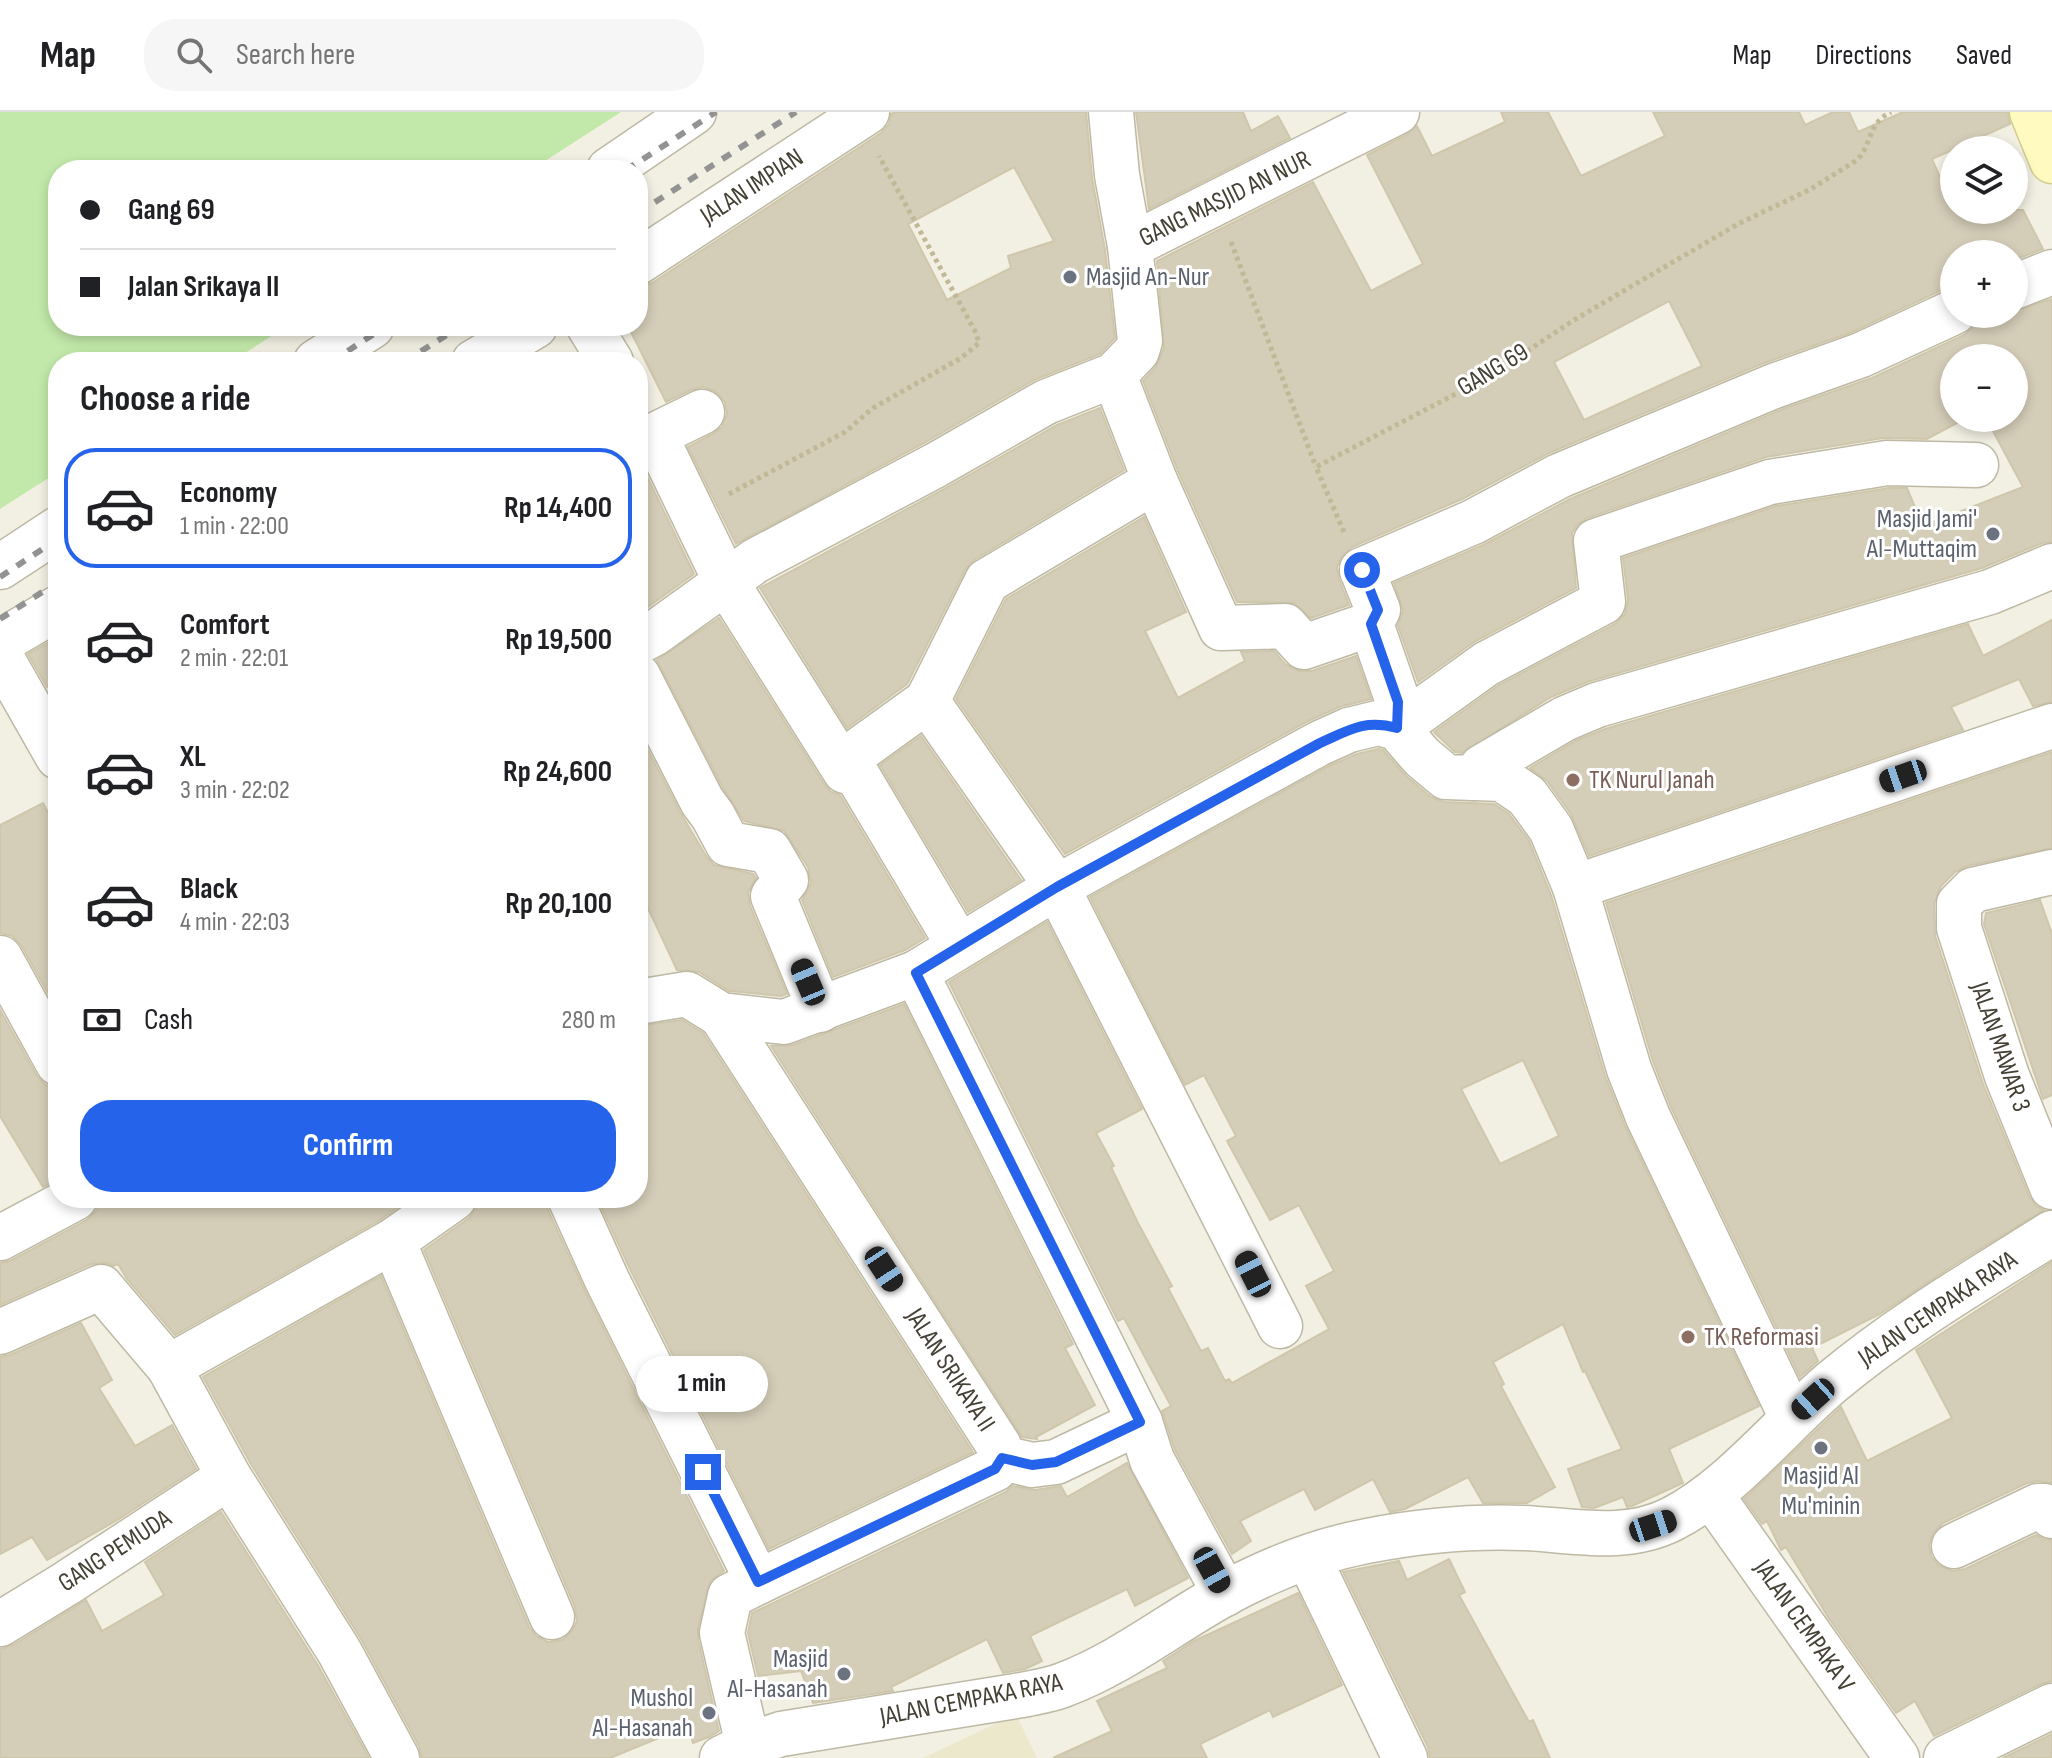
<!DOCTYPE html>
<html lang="en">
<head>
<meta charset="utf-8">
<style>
  body { margin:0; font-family:"Sofia Sans Condensed",sans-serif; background:#f6f6f6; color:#202124; height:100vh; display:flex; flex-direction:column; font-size:30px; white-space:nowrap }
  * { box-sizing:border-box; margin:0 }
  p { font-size:26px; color:#757577 }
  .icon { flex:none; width:44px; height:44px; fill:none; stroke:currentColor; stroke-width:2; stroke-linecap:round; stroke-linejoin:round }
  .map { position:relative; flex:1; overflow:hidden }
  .details { position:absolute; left:48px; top:240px; width:600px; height:856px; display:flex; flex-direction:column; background:#fff; border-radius:32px; box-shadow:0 4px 12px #0003 }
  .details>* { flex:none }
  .top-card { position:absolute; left:48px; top:48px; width:600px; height:176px; border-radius:32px; box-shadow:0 4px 12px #0003; display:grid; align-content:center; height:176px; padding:0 32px; background:#fff }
  .buttons { position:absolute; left:1940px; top:24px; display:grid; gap:16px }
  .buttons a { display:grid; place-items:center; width:88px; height:88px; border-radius:50%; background:#fff; box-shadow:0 4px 12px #0003; font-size:40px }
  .end { position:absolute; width:36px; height:36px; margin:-18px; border:10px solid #2563eb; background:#fff; box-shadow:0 0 0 4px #fff }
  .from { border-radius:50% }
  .bubble { position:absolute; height:56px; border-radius:28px; background:#fff; box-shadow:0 4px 12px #0003; font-size:26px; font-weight:700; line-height:56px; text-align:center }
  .car { position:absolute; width:24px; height:48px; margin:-24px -12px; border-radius:10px; box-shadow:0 0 6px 2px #0007; background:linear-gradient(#222 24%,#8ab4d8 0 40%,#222 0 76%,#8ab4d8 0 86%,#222 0) }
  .top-card b { display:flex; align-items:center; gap:28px; height:76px; font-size:30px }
  .top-card b+b { border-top:2px solid #e0e0e0 }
  .top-card i { width:20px; height:20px; background:#202124 }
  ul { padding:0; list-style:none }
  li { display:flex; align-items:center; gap:24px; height:120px; margin:0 16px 12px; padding:0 16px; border:4px solid transparent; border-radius:32px }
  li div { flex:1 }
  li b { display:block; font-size:30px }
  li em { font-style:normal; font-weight:700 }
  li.on { border-color:#2563eb }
  li>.icon { width:72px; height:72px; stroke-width:1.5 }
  h2 { padding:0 32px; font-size:36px; line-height:96px }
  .pay { display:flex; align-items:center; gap:20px; height:88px; padding:0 32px; font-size:30px }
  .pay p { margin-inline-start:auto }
  .cta { display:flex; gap:16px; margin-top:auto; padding:16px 32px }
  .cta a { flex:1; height:92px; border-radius:32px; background:#2563eb; color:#fff; font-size:32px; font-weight:700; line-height:92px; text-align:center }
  header { display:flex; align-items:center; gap:48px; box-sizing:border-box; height:112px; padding:0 40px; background:#fff; border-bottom:2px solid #e0e0e0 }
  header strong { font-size:38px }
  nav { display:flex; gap:44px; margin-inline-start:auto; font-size:28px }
  .search { width:560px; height:72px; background:#f6f6f6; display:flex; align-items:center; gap:20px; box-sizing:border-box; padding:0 28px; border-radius:32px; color:#757577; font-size:30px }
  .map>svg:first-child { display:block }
  .education { fill:#ece8cc }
  .green { fill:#c2e9a9 }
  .building { fill:#d4cdb8; stroke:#cfc7ab; stroke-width:2; fill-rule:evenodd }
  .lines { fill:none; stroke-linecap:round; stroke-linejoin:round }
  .street-casing { stroke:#beb9a5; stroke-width:47 }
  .secondary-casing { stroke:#d4cd90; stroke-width:47 }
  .path { stroke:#c0b896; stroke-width:5; stroke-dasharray:4 4; stroke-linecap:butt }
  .street { stroke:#fff; stroke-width:44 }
  .secondary { stroke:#fffac0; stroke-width:44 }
  .rail { stroke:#939393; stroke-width:6; stroke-dasharray:10 10; stroke-linecap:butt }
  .route { stroke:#2563eb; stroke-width:10 }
  .worship-dot { fill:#6b7280; stroke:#fff; stroke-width:3 }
  .education-dot { fill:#8d6e63; stroke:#fff; stroke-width:3 }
  .labels { text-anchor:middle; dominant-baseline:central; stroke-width:6; stroke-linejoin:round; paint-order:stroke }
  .street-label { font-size:26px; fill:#444033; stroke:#fff }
  .worship-label { font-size:26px; fill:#5b616d; stroke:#fff; text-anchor:end }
  .education-label { font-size:26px; fill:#785e54; stroke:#fff; text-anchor:start }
</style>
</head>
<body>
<header>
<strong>Map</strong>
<div class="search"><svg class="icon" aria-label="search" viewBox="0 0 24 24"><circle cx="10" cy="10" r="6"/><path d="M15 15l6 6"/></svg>Search here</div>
<nav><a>Map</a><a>Directions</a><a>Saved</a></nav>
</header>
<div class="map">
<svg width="2052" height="1646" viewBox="0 0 2052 1646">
  <rect width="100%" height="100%" fill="#f2f0e3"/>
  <polygon class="education" points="1016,1602 1037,1646 923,1646"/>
  <polygon class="green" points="0,0 621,0 531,58 58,58 58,214 287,214 231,250 58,250 58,360 0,397"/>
  <g class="building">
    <path d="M896 0H1086L1092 66 1105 138 1115 226 1100 242 1034 268 924 331 736 432 688 335 713 322 722 315 727 302 725 290 715 279 703 275 691 278 666 290 628 214H638V175L652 171 881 21 889 12 891 2ZM1014 55 1054 129 1008 144 1011 156 947 188 908 112Z"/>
    <polygon points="1136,0 1243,0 1251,19 1278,4 1290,26 1149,97"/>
    <path d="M1501 0H1548L1581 64 1665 24 1653 0H1799L1805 13 1833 0H1849L1858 20 1903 0H2008L2010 12 1932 47 1954 98H2023L2043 137 2014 148V142H1954V175L1944 177 1852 220 1764 251 1549 341 1462 387 1352 435 1342 444 1337 455 1339 467 1349 493 1311 506 1294 491 1237 490 1178 359 1143 269 1155 256 1164 236 1157 149 1313 70 1371 179 1423 152 1367 43 1408 22 1417 14 1432 44 1505 10ZM1669 189 1702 254 1584 308 1554 250Z"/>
    <polygon points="2052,187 2052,430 2042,431 1982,456 1587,570 1551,585 1462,641 1455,640 1434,620 1499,573 1615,512 1625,502 1628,488 1623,446 1776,394 1889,376 1907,376 1923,414 2023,375 1986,306 2014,306 2014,246 1954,246 1954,306 1966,306 1927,327 1883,326 1766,345 1587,406 1578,412 1572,421 1576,476 1474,530 1418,570 1398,514 1403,498 1394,471 1483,433 1570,387 1783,297 1872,266 1964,223 1975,214 1979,202 2014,202 2014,199"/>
    <polygon points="1100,296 1124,358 974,448 965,458 907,572 847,616 760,476 948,375 1057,313"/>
    <polygon points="643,356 694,462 638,502 638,359"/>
    <polygon points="1144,405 1186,500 1145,519 1178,586 1245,549 1241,540 1274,539 1285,552 1299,559 1312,559 1356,544 1371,587 1339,595 1308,609 1065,742 956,587 1006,487"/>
    <polygon points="719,506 824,672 831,680 840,683 925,826 905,838 833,865 802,788 811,771 808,755 784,719 744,709 723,676 657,548"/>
    <polygon points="2052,508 2052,590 2033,594 2019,567 1951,595 1963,618 1589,744 1571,702 1547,669 1530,656 1575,629 1605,617 1968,512 1983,544"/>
    <polygon points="58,525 58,569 47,575 28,542"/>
    <polygon points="638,619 680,700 706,744 714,753 753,762 756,766 748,780 750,794 787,882 781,884 729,879 699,860 677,858 638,775"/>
    <polygon points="921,624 1021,768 968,800 880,653"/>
    <path d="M1378 637 1383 638 1406 664 1431 685 1445 690 1494 692 1509 702 1529 729 1551 783 1605 964 1625 1014 1759 1294 1669 1337 1683 1371 1632 1394 1627 1395 1623 1385 1594 1396 1582 1395 1568 1357 1622 1337 1585 1259 1583 1260 1563 1212 1493 1250 1504 1272 1501 1274 1555 1375 1527 1391H1483L1468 1365 1405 1397 1390 1400 1373 1367 1315 1398 1304 1377 1240 1409 1251 1429 1232 1442 1175 1338 1162 1299 1171 1294 1124 1206 1118 1209 949 870 1047 810 1142 997 1096 1021 1114 1054 1111 1055 1138 1111 1172 1174 1168 1176 1201 1239 1208 1236 1225 1269 1229 1267 1232 1271 1329 1217 1306 1174 1334 1159 1299 1093 1270 1108 1227 1029 1236 1024 1204 963 1185 973 1090 785 1331 653 1357 642ZM1523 948 1559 1024 1500 1052 1461 977Z"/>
    <polygon points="2052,640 2052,736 1967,754 1955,760 1941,774 1934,792 1935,824 1983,972 2029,1084 2036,1094 2044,1098 1954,1153 1880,1202 1812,1236 1818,1249 1800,1265 1671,995 1653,949 1606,791"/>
    <polygon points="43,691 58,720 58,899 21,833 12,824 0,821 0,713"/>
    <polygon points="2040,788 2052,822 2052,983 2043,987 1984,812 1986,801"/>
    <polygon points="904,892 1073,1232 1065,1236 1095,1293 1036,1325 1037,1327 1022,1325 771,934 793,933"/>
    <polygon points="0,898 37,964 46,973 58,976 58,1067 43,1075 0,1004"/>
    <polygon points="682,908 703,921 973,1340 769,1437 630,1157 597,1086 638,1086 638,914"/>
    <polygon points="100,1086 411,1086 380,1108 175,1223 127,1167 118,1152 113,1154 106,1151 91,1152 0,1193 0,1151 12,1148 87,1108 97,1098"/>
    <polygon points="479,1086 545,1086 547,1096 585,1179 724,1459 710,1469 698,1516 698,1527 719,1619 709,1625 693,1631 688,1614 610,1646 422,1646 419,1634 361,1527 251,1352 203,1265 381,1164 529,1515 536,1524 548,1530 562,1528 572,1519 577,1509 575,1495 424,1138 469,1106 476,1097"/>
    <polygon points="2052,1150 2052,1371 2038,1369 2027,1371 1943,1411 1933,1421 1929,1433 1931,1444 1939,1454 1953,1459 1965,1457 2036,1423 2044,1427 2052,1428 2052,1569 2041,1572 1934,1624 1915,1589 1896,1601 1828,1505 1786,1435 1781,1438 1767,1409 1762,1412 1744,1387 1841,1295 1867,1349 1952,1306 1916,1238"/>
    <polygon points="81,1211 112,1268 99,1276 135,1334 172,1313 196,1357 119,1407 47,1448 32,1425 0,1442 0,1245 10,1243"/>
    <polygon points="1127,1351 1188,1466 1135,1494 1127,1477 1030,1524 1042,1549 1025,1557 1003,1561 987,1527 891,1575 893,1579 813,1591 801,1559 758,1564 748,1521 752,1501 1006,1380 1012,1374 1035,1378 1061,1374 1067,1385"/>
    <polygon points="221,1400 317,1552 369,1646 0,1646 0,1537 13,1533 86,1488 102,1519 164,1483 145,1450"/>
    <polygon points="1449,1447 1465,1480 1459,1483 1529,1610 1533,1608 1550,1646 1430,1646 1428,1635 1343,1460 1399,1449 1407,1468"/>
    <polygon points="1298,1481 1342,1573 1273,1605 1270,1598 1200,1632 1207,1646 1053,1646 1112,1619 1097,1589 1167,1556 1163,1549 1194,1529"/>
    <polygon points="2052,1622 2052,1646 2003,1646"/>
  </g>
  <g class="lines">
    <defs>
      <g id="street">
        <polyline points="1111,0 1117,63 1130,134 1397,0"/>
        <polyline points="609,58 694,0"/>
        <polyline points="638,150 867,0"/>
        <polyline points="2014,175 2052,160"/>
        <polyline points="589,214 611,250"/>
        <polyline points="316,250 372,214"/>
        <polyline points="474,250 535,214"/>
        <polyline points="702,300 655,323 726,470 845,659 853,656 959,834"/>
        <polyline points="1155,369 1221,516 1285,514 1304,535 1371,512"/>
        <polyline points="0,455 58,417"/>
        <polyline points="0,530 58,496"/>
        <polyline points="638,530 655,521 755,449 936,353 1046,290 1114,263 1137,239 1140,229 1130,134"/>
        <polyline points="0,543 58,645"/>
        <polyline points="638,564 702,689 713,704 728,732 769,739 786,768 773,784 820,898"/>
        <polyline points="927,589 1057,775 1280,1214"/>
        <polyline points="1397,616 1398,590 1371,512 1378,498 1362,458 1473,410 1559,364 1774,274 1861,243 1954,200"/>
        <polyline points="1397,616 1486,552 1603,490 1596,429 1770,370 1887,351 1976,353"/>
        <polyline points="853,656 852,643 927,589 987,469 1155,369 1114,263"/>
        <polyline points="1474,666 1482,655 1564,607 1597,593 1990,480 2052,454"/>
        <polyline points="2052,760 1973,778 1959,792 1959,816 2007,964 2052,1075"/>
        <polyline points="1575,775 2052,614"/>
        <polyline points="0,846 58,951"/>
        <polyline points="916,861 1140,1310 1152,1348 1225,1482"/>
        <polyline points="638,890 687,882 721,903 784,910 916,861 1057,775 1320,631 1349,618 1378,611 1397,616 1422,645 1446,665 1502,667 1527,684 1551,717 1575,775 1629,957 1648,1005 1792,1306"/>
        <polyline points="570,1086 607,1168 758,1470 995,1357 1002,1346 999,1334 721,903"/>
        <polyline points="0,1126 75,1086"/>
        <polyline points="393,1129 552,1505"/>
        <polyline points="0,1220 101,1175 169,1255"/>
        <polyline points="1002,1346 1032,1353 1056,1350 1140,1310"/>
        <polyline points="1711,1383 1897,1646"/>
        <polyline points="1954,1434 2038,1394 2044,1394 2052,1404"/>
        <polyline points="1309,1447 1405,1646"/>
        <polyline points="0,1512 67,1471 229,1365"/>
        <polyline points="748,1633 722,1521 730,1484 758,1470"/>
        <polyline points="397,1646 339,1539 229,1365 169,1255 393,1129 454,1086"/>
        <path d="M722 1646 748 1633 781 1622 1022 1583C1036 1580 1051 1578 1063 1573 1122 1551 1171 1511 1226 1481 1269 1458 1320 1438 1367 1429 1419 1419 1471 1414 1523 1416 1573 1418 1625 1431 1672 1407 1731 1377 1781 1313 1832 1270 1900 1213 1977 1168 2052 1121"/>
        <polyline points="1946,1646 2052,1594"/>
      </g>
      <polyline id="secondary" points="2032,0 2052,49"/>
    </defs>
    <use href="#street" class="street-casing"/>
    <use href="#secondary" class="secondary-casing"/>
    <g class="path">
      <polyline points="1231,130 1316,355"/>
      <polyline points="729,382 845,320 873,296 961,246 979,231 976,221 879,44"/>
      <path d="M1344 420 1316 355 1488 265 1574 208 1738 112 1811 77 1857 48C1873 31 1867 12 1891 0"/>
    </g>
    <use href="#street" class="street"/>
    <use href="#secondary" class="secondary"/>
    <g class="rail">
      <polyline points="626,58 716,0"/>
      <polyline points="638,101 796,0"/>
      <polyline points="331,250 386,214"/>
      <polyline points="404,250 461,214"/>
      <polyline points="0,465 58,427"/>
      <polyline points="0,507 58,470"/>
    </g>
  </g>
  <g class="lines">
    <path class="route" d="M703 1360 758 1470 995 1357 1002 1346 1032 1353 1056 1350 1140 1310 916 861 1057 775 1320 631C1349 618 1365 607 1397 616L1398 590 1371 512 1378 498 1362 458"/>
  </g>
  <g class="worship-dot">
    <circle cx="1070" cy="165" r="8"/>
    <circle cx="1993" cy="422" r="8"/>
    <circle cx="1821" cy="1336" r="8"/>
    <circle cx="844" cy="1562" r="8"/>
    <circle cx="709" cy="1601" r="8"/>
  </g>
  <g class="education-dot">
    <circle cx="1573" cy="668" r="8"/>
    <circle cx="1688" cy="1225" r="8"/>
  </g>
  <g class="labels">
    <g class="street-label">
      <text transform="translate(752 75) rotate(-33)">JALAN IMPIAN</text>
      <text transform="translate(1225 87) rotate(-26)">GANG MASJID AN NUR</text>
      <text transform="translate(1493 258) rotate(-31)">GANG 69</text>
      <text transform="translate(2000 935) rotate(71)">JALAN MAWAR 3</text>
      <text transform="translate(1938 1197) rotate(-34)">JALAN CEMPAKA RAYA</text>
      <text transform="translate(950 1258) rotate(57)">JALAN SRIKAYA II</text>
      <text transform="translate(115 1439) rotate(-33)">GANG PEMUDA</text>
      <text transform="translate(1804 1514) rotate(55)">JALAN CEMPAKA V</text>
      <text transform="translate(971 1588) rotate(-11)">JALAN CEMPAKA RAYA</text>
    </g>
    <g class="worship-label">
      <text x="1086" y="165" text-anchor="start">Masjid An-Nur</text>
      <text x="1977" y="407">Masjid Jami'<tspan x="1977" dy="30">Al-Muttaqim</tspan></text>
      <text x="1821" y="1364" text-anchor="middle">Masjid Al<tspan x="1821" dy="30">Mu'minin</tspan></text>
      <text x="828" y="1547">Masjid<tspan x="828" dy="30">Al-Hasanah</tspan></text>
      <text x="693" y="1586">Mushol<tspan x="693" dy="30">Al-Hasanah</tspan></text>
    </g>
    <g class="education-label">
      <text x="1589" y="668">TK Nurul Janah</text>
      <text x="1704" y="1225">TK Reformasi</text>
    </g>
  </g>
</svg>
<div class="buttons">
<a><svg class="icon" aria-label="layers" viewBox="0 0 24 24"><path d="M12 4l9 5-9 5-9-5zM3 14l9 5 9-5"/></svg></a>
<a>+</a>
<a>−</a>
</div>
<i class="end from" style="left:1362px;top:458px"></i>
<i class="end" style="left:703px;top:1360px"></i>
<div class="bubble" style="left:636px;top:1244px;width:132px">1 min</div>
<i class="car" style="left:1903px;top:664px;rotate:251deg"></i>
<i class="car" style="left:808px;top:870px;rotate:337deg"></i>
<i class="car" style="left:884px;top:1157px;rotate:147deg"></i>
<i class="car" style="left:1253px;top:1162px;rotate:333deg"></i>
<i class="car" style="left:1813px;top:1287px;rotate:228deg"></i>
<i class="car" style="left:1653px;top:1414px;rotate:72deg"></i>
<i class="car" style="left:1212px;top:1458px;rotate:151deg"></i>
<div class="top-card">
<b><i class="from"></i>Gang 69</b>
<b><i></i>Jalan Srikaya II</b>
</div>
<section class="details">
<h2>Choose a ride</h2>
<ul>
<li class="on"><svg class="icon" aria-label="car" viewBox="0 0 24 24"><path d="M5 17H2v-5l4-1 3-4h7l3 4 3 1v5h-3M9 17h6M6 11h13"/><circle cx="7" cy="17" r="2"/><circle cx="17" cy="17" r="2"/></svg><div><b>Economy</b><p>1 min · 22:00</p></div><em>Rp 14,400</em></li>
<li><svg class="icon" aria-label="car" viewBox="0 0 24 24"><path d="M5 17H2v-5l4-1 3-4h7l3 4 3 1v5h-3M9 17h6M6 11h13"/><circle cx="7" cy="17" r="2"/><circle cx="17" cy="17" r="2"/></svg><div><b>Comfort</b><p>2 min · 22:01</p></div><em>Rp 19,500</em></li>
<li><svg class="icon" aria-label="car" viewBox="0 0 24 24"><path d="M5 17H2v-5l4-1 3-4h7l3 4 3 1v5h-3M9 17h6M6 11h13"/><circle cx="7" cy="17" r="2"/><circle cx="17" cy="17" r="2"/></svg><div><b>XL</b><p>3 min · 22:02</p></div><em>Rp 24,600</em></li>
<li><svg class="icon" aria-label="car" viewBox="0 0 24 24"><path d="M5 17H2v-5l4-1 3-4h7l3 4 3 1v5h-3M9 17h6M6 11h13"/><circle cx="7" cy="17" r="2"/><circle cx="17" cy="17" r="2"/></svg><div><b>Black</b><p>4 min · 22:03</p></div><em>Rp 20,100</em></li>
</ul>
<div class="pay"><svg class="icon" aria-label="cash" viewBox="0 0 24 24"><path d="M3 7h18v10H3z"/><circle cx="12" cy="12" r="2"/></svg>Cash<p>280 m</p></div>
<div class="cta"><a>Confirm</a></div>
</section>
</div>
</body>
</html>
